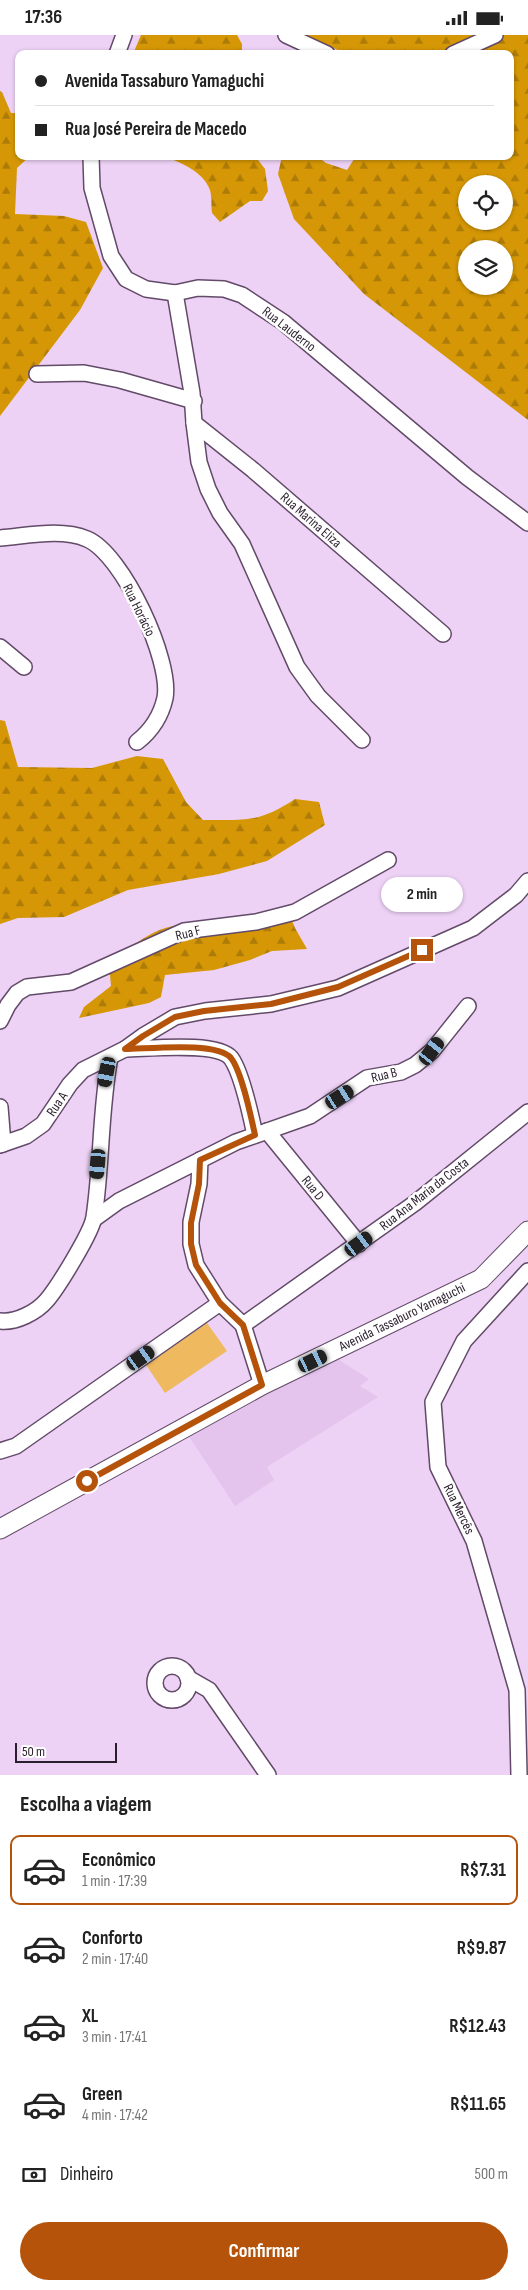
<!DOCTYPE html>
<html lang="pt">
<head>
<meta charset="utf-8">
<style>
  body { margin:0; font-family:"Sofia Sans Condensed",sans-serif; background:#f6f6f6; color:#222; height:100vh; display:flex; flex-direction:column; font-size:19px; white-space:nowrap }
  * { box-sizing:border-box; margin:0 }
  p { font-size:16px; color:#767676 }
  .icon { flex:none; width:28px; height:28px; fill:none; stroke:currentColor; stroke-width:2; stroke-linecap:round; stroke-linejoin:round }
  .map { position:relative; height:1740px; overflow:hidden }
  .side { display:flex; flex-direction:column; background:#fff; flex:1 }
  .side>* { flex:none }
  .banner { position:absolute; left:15px; top:15px; width:499px; height:110px; border-radius:10px; box-shadow:0 1px 4px #0004; display:grid; align-content:center; height:110px; padding:0 20px; background:#fff }
  .buttons { position:absolute; left:458px; top:140px; display:grid; gap:10px }
  .buttons a { display:grid; place-items:center; width:55px; height:55px; border-radius:50%; background:#fff; box-shadow:0 1px 4px #0004; font-size:25px }
  .scale { position:absolute; left:15px; bottom:12px; width:102px; box-sizing:border-box; padding-left:5px; border:2px solid #291e2b; border-top:0; font-size:14px; line-height:18px; white-space:nowrap; color:#291e2b; -webkit-text-stroke:4px #fefefe; paint-order:stroke }
  .end { position:absolute; width:22px; height:22px; margin:-11px; border:6px solid #b45309; background:#fff; box-shadow:0 0 0 2px #fff }
  .from { border-radius:50% }
  .bubble { position:absolute; height:35px; border-radius:18px; background:#fff; box-shadow:0 1px 4px #0004; font-size:16px; font-weight:700; line-height:35px; text-align:center }
  .car { position:absolute; width:15px; height:30px; margin:-15px -8px; border-radius:6px; box-shadow:0 0 4px 1px #0007; background:linear-gradient(#222 24%,#8ab4d8 0 40%,#222 0 76%,#8ab4d8 0 86%,#222 0) }
  .banner b { display:flex; align-items:center; gap:18px; height:48px; font-size:19px }
  .banner b+b { border-top:1px solid #e0e0e0 }
  .banner i { width:12px; height:12px; background:#222 }
  ul { padding:0; list-style:none }
  li { display:flex; align-items:center; gap:15px; height:70px; margin:0 10px 8px; padding:0 10px; border:2px solid transparent; border-radius:10px }
  li div { flex:1 }
  li b { display:block; font-size:19px }
  li em { font-style:normal; font-weight:700 }
  li.on { border-color:#b45309 }
  li>.icon { width:45px; height:45px; stroke-width:1.5 }
  h2 { padding:0 20px; font-size:22px; line-height:60px }
  .pay { display:flex; align-items:center; gap:12px; height:55px; padding:0 20px; font-size:19px }
  .pay p { margin-inline-start:auto }
  .button { display:flex; gap:10px; margin-top:auto; padding:10px 20px }
  .button a { flex:1; height:58px; border-radius:30px; background:#b45309; color:#fff; font-size:20px; font-weight:700; line-height:58px; text-align:center }
  .status { display:flex; justify-content:space-between; align-items:center; height:35px; padding:0 25px; background:#fff; direction:ltr }
  .status svg { height:14px; fill:currentColor }
  .map>svg:first-child { display:block }
  .built { fill:#e4c3ec }
  .forest { fill:url(#forest-firs); fill-rule:evenodd }
  .garden { fill:#eeb95f }
  .lines { fill:none; stroke-linecap:round; stroke-linejoin:round }
  .minor-casing { stroke:#624a68; stroke-width:18 }
  .tertiary-casing { stroke:#624a68; stroke-width:21 }
  .minor { stroke:#fff; stroke-width:15 }
  .tertiary { stroke:#fff; stroke-width:19 }
  .route { stroke:#b45309; stroke-width:6 }
  .labels { text-anchor:middle; dominant-baseline:central; stroke-width:5; stroke-linejoin:round; paint-order:stroke }
  .street-label { font-size:14px; fill:#291e2b; stroke:#fefefe }
</style>
</head>
<body>
<div class="status"><b>17:36</b><svg viewBox="0 0 49 12"><path d="M0 12V9h3v3zM5 12V6h3v6zM10 12V3h3v9zM15 12V0h3v12zM26 1h20v11H26zM47 4h2v5h-2z"/></svg></div>
<div class="map">
<svg width="528" height="1740" viewBox="0 0 528 1740">
  <defs>
    <pattern id="forest-firs" width="22" height="20" patternUnits="userSpaceOnUse" patternTransform="scale(1.25)"><rect width="22" height="20" fill="#d59705"/><path d="M5 1l3.5 6h-7zM16 11l3.5 6h-7z" fill="#ad7b07"/></pattern>
  </defs>
  <rect width="100%" height="100%" fill="#edd2f5"/>
  <polygon class="built" points="336,1323 369,1344 360,1351 378,1362 267,1432 274,1445 235,1471 188,1400"/>
  <g class="forest">
    <polygon points="141,0 237,0 242,9 242,19 133,19"/>
    <path d="M306 0H528V385L364 259 294 184 278 139 282 121H317L326 128 347 135 356 121H510V19H346ZM466 149H504V186H466ZM466 214H504V251H466Z"/>
    <polygon points="0,56 2,57 11,78 19,78 19,121 30,121 17,133 15,179 64,181 86,187 103,233 80,275 0,381"/>
    <path d="M163 121H255L265 134 268 156 262 166H250L220 187 212 178C211 171 212 162 210 155 203 136 180 127 163 121Z"/>
    <path d="M0 685 5 686 18 732 92 733 137 721 163 724 186 767 203 785C245 785 259 788 295 764L319 767 325 790 267 826 219 839 128 855 64 882 18 883 0 889Z"/>
    <path d="M286 871 295 893 307 914 272 916 250 925 214 935 165 940 161 962 149 968 79 983 84 972 111 951 110 940 95 930C121 925 139 901 165 893 204 881 249 890 286 871Z"/>
  </g>
  <polygon class="garden" points="207,1288 227,1316 165,1358 146,1330"/>
  <g class="lines">
    <defs>
      <g id="minor">
        <polyline points="286,0 327,19"/>
        <polyline points="117,19 124,0"/>
        <polyline points="453,19 495,0"/>
        <polyline points="91,121 92,153 111,221 126,244 146,254 175,258 198,253 224,254 242,260 283,287 467,442 528,488"/>
        <polyline points="175,258 192,358 194,388 253,435 443,599"/>
        <polyline points="37,339 84,338 120,345 194,366"/>
        <polyline points="194,388 199,427 208,454 220,478 242,509 297,632 318,661 362,705"/>
        <path d="M0 503C27 501 61 493 87 504 123 519 172 626 165 663 161 681 151 696 137 707"/>
        <polyline points="0,612 24,632"/>
        <polyline points="0,986 8,970 17,958 27,952 71,947 184,896 256,887 295,877 388,825"/>
        <path d="M125 1014C147 1014 217 1006 231 1023 242 1038 251 1081 255 1100"/>
        <polyline points="0,1072 3,1109"/>
        <polyline points="267,1096 359,1209"/>
        <polyline points="0,1110 26,1101 43,1089 70,1049 83,1035 125,1014 143,1001 175,982 205,976 271,969 338,953 473,893 516,860 528,846"/>
        <polyline points="200,1125 199,1149 191,1187 191,1209 196,1230 220,1268 243,1290 262,1350"/>
        <polyline points="94,1184 119,1166 236,1107 310,1081 367,1043 401,1037 415,1030 432,1016 468,971"/>
        <path d="M0 1286C16 1288 37 1277 47 1265 58 1252 92 1197 94 1182 102 1129 100 1075 110 1022"/>
        <polyline points="243,1290 415,1168 528,1077"/>
        <polyline points="0,1416 16,1411 220,1268"/>
        <circle cx="172" cy="1648" r="17"/>
        <polyline points="188,1643 209,1655 268,1740"/>
        <polyline points="519,1740 517,1655 474,1506 438,1432 433,1367 464,1306 528,1236"/>
      </g>
      <polyline id="tertiary" points="0,1494 262,1350 481,1244 528,1196"/>
    </defs>
    <use href="#minor" class="minor-casing"/>
    <use href="#tertiary" class="tertiary-casing"/>
    <use href="#minor" class="minor"/>
    <use href="#tertiary" class="tertiary"/>
  </g>
  <g class="lines">
    <path class="route" d="M87 1446 262 1350 243 1290 220 1268 196 1230 191 1209V1188L199 1149 200 1125 255 1100C251 1082 242 1037 231 1023 217 1006 147 1014 125 1014L143 1001 175 982 204 976 271 969 338 952 422 915"/>
  </g>
  <g class="labels">
    <g class="street-label">
      <text transform="translate(289 294) rotate(38)">Rua Lauderno</text>
      <text transform="translate(311 485) rotate(41)">Rua Marina Eliza</text>
      <text transform="translate(139 575) rotate(64)">Rua Horácio</text>
      <text transform="translate(188 898) rotate(-14)">Rua F</text>
      <text transform="translate(384 1040) rotate(-14)">Rua B</text>
      <text transform="translate(57 1069) rotate(-56)">Rua A</text>
      <text transform="translate(313 1153) rotate(51)">Rua D</text>
      <text transform="translate(424 1159) rotate(-38)">Rua Ana Maria da Costa</text>
      <text transform="translate(402 1282) rotate(-26)">Avenida Tassaburo Yamaguchi</text>
      <text transform="translate(459 1474) rotate(64)">Rua Mercês</text>
    </g>
  </g>
</svg>
<div class="buttons">
<a><svg class="icon" aria-label="locate" viewBox="0 0 24 24"><circle cx="12" cy="12" r="6"/><path d="M12 2v4M12 18v4M2 12h4M18 12h4"/></svg></a>
<a><svg class="icon" aria-label="layers" viewBox="0 0 24 24"><path d="M12 4l9 5-9 5-9-5zM3 14l9 5 9-5"/></svg></a>
</div>
<div class="scale">50 m</div>
<i class="end from" style="left:87px;top:1446px"></i>
<i class="end" style="left:422px;top:915px"></i>
<div class="bubble" style="left:381px;top:842px;width:82px">2 min</div>
<i class="car" style="left:432px;top:1016px;rotate:37deg"></i>
<i class="car" style="left:107px;top:1037px;rotate:191deg"></i>
<i class="car" style="left:340px;top:1062px;rotate:58deg"></i>
<i class="car" style="left:98px;top:1129px;rotate:185deg"></i>
<i class="car" style="left:359px;top:1209px;rotate:54deg"></i>
<i class="car" style="left:141px;top:1323px;rotate:55deg"></i>
<i class="car" style="left:313px;top:1326px;rotate:64deg"></i>
<div class="banner">
<b><i class="from"></i>Avenida Tassaburo Yamaguchi</b>
<b><i></i>Rua José Pereira de Macedo</b>
</div>
</div>
<section class="side">
<h2>Escolha a viagem</h2>
<ul>
<li class="on"><svg class="icon" aria-label="car" viewBox="0 0 24 24"><path d="M5 17H2v-5l4-1 3-4h7l3 4 3 1v5h-3M9 17h6M6 11h13"/><circle cx="7" cy="17" r="2"/><circle cx="17" cy="17" r="2"/></svg><div><b>Econômico</b><p>1 min · 17:39</p></div><em>R$7.31</em></li>
<li><svg class="icon" aria-label="car" viewBox="0 0 24 24"><path d="M5 17H2v-5l4-1 3-4h7l3 4 3 1v5h-3M9 17h6M6 11h13"/><circle cx="7" cy="17" r="2"/><circle cx="17" cy="17" r="2"/></svg><div><b>Conforto</b><p>2 min · 17:40</p></div><em>R$9.87</em></li>
<li><svg class="icon" aria-label="car" viewBox="0 0 24 24"><path d="M5 17H2v-5l4-1 3-4h7l3 4 3 1v5h-3M9 17h6M6 11h13"/><circle cx="7" cy="17" r="2"/><circle cx="17" cy="17" r="2"/></svg><div><b>XL</b><p>3 min · 17:41</p></div><em>R$12.43</em></li>
<li><svg class="icon" aria-label="car" viewBox="0 0 24 24"><path d="M5 17H2v-5l4-1 3-4h7l3 4 3 1v5h-3M9 17h6M6 11h13"/><circle cx="7" cy="17" r="2"/><circle cx="17" cy="17" r="2"/></svg><div><b>Green</b><p>4 min · 17:42</p></div><em>R$11.65</em></li>
</ul>
<div class="pay"><svg class="icon" aria-label="cash" viewBox="0 0 24 24"><path d="M3 7h18v10H3z"/><circle cx="12" cy="12" r="2"/></svg>Dinheiro<p>500 m</p></div>
<div class="button"><a>Confirmar</a></div>
</section>
</body>
</html>
